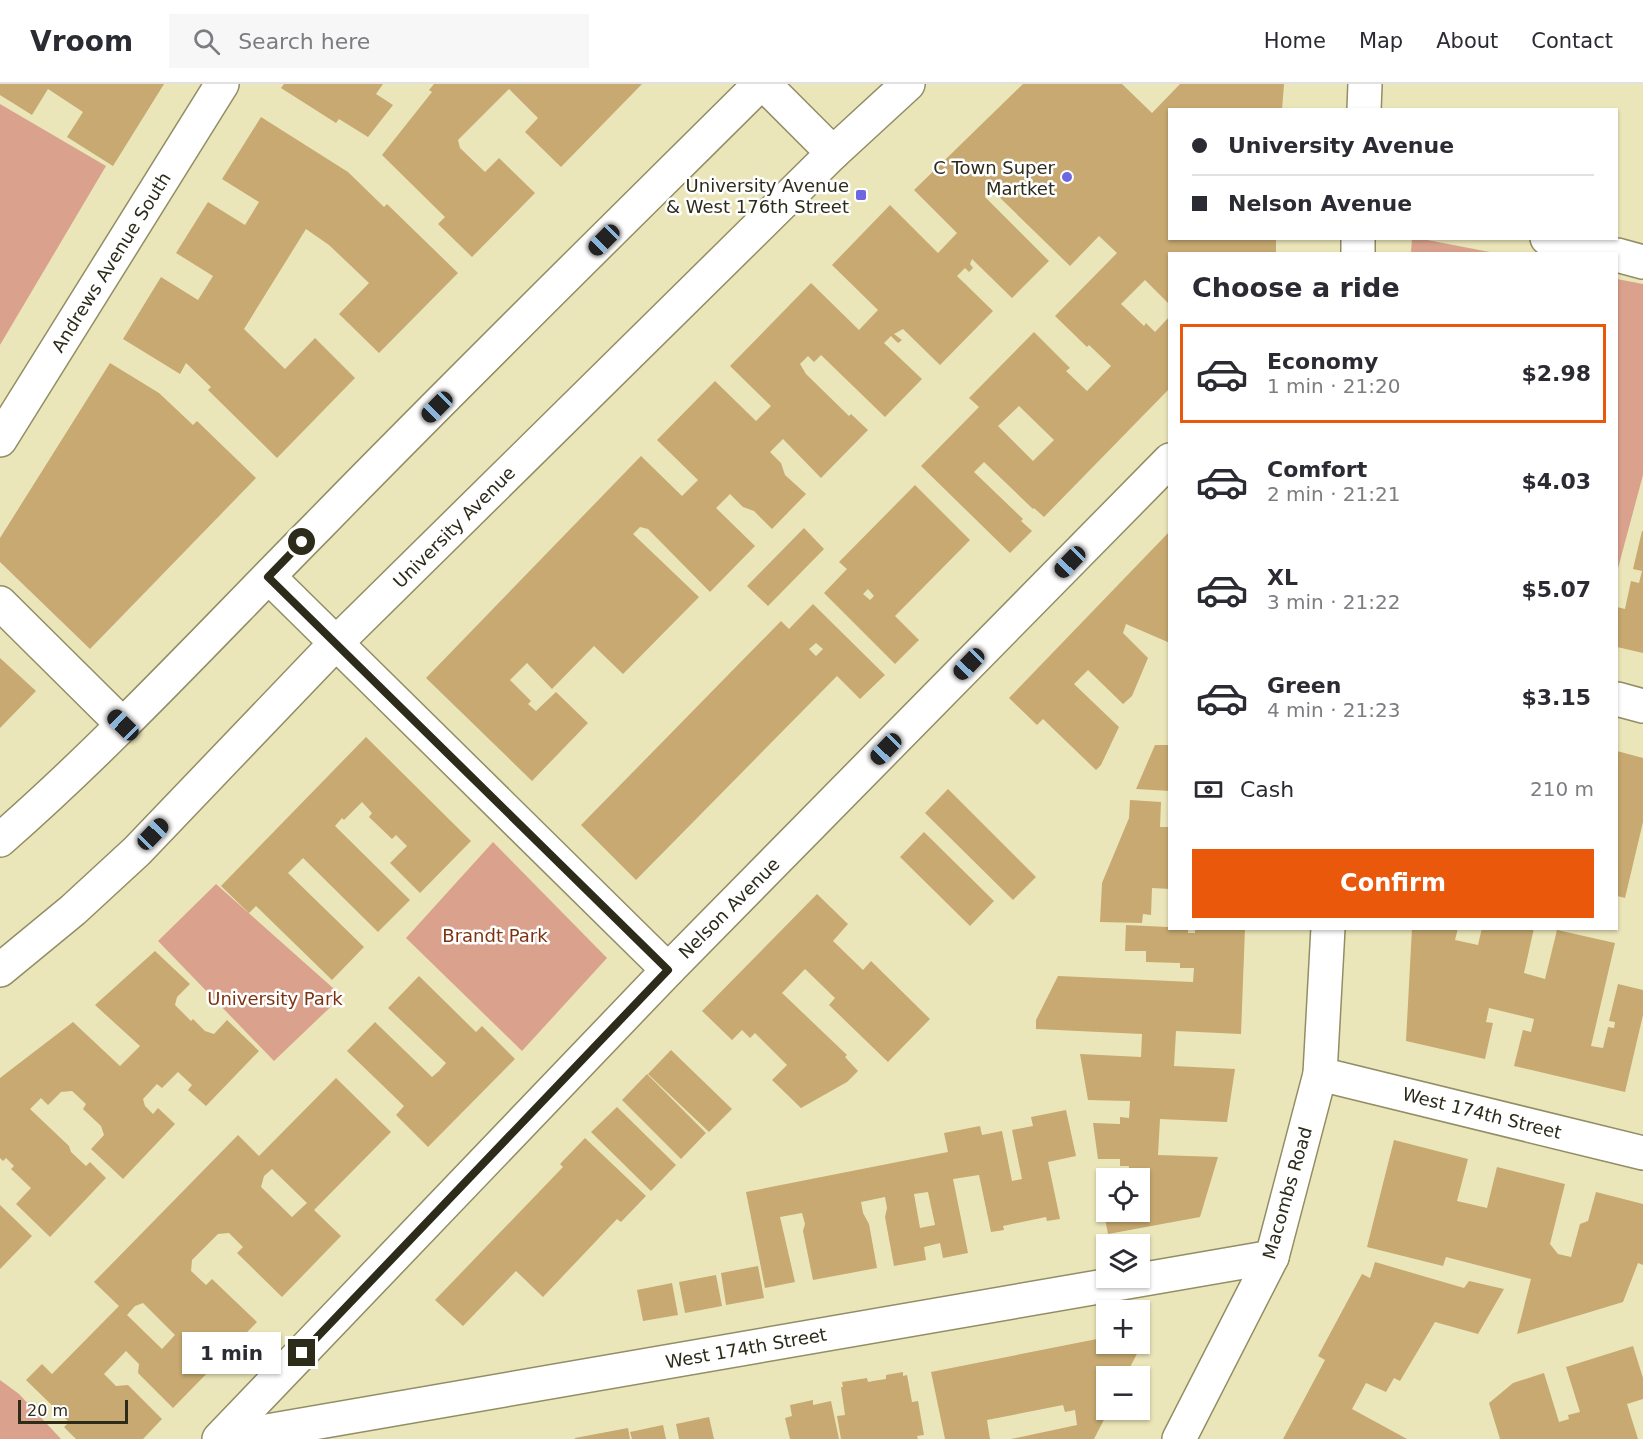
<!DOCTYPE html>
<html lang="en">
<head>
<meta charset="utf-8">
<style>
  body { margin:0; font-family:"DejaVu Sans",sans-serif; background:#f7f7f7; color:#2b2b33; height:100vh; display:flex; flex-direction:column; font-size:22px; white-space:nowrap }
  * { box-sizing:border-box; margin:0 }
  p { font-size:20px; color:#7c7c81 }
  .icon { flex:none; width:33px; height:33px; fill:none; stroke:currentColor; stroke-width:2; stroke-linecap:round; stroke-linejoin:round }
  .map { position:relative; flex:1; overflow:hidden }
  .side { position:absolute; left:1168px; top:168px; width:450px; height:678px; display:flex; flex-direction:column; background:#fff; border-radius:0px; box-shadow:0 2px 4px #0004 }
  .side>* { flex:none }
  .banner { position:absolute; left:1168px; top:24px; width:450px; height:132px; border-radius:0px; box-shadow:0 2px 4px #0004; display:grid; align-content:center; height:132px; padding:0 24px; background:#fff }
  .tools { position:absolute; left:1096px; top:1084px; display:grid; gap:12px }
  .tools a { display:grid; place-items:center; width:54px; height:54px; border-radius:0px; background:#fff; box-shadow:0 2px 4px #0004; font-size:30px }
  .scale { position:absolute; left:18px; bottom:15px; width:110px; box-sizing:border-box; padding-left:6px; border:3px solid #2d2b1a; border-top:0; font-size:16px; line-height:21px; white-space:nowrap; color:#2d2b1a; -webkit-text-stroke:4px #fff; paint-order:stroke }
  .end { position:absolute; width:27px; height:27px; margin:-14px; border:8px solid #2d2b1a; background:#fff; box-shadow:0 0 0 3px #fff }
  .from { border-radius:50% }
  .bubble { position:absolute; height:42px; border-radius:0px; background:#fff; box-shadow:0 2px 4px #0004; font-size:20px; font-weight:700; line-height:42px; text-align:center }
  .car { position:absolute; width:18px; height:36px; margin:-18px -9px; border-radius:8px; box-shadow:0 0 4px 2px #0007; background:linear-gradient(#222 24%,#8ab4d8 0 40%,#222 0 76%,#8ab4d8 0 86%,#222 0) }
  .banner b { display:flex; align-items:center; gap:21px; height:57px; font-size:22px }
  .banner b+b { border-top:2px solid #e1e1e2 }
  .banner i { width:15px; height:15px; background:#2b2b33 }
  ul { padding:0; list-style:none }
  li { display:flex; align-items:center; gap:18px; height:99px; margin:0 12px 9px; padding:0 12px; border:3px solid transparent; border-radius:0px }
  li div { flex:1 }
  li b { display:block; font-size:22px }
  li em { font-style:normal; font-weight:700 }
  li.current { border-color:#ea580c }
  li>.icon { width:54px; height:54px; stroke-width:1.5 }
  h2 { padding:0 24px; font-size:27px; line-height:72px }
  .pay { display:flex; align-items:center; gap:15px; height:66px; padding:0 24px; font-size:22px }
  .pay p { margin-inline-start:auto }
  .action { display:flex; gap:12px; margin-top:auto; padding:12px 24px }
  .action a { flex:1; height:69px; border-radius:0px; background:#ea580c; color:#fff; font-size:24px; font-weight:700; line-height:69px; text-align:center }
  header { display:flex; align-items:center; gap:36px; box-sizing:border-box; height:84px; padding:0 30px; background:#fff; border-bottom:2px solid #e1e1e2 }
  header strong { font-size:28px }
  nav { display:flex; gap:33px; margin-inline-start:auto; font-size:21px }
  .search { width:420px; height:54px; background:#f7f7f7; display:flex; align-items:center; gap:15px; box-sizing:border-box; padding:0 21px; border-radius:0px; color:#7c7c81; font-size:22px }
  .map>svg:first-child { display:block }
  .green { fill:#daa28c }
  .building { fill:#c7a971; fill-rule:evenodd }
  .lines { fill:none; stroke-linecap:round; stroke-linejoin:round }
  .street-casing { stroke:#928d64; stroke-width:36 }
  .secondary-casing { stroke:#928d64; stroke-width:36 }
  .street { stroke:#fff; stroke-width:33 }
  .secondary { stroke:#fff; stroke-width:33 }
  .route { stroke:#2d2b1a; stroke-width:8 }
  .poi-dot { fill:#6f67e1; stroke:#fff; stroke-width:2 }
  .labels { text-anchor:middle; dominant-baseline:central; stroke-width:5; stroke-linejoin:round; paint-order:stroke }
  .poi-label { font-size:18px; fill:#2d2b1a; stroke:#fff; text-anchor:end }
  .street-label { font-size:18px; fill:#2d2b1a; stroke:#fff }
  .park-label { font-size:18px; fill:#7d3312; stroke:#fff }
</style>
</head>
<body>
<header>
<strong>Vroom</strong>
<div class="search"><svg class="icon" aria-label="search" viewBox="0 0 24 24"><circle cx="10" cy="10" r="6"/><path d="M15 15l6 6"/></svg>Search here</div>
<nav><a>Home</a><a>Map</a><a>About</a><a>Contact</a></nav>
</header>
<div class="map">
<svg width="1643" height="1355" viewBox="0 0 1643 1355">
  <rect width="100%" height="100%" fill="#ebe6b9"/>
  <g class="green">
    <polygon points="0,20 106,82 0,261"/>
    <polygon points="1412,154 1422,155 1495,169 1411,169"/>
    <polygon points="1617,195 1643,200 1643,391 1617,488"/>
    <polygon points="493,758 607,874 522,967 406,854"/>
    <polygon points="216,800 342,912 274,977 158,857"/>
    <polygon points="0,1296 19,1310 61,1355 0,1355"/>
  </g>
  <g class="building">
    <polygon points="0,0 164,0 113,82 67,53 83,28 48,5 32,31 0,11"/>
    <polygon points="284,0 383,0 376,10 393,21 368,53 339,35 336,39 281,4"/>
    <polygon points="434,0 642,0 561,83 525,48 538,34 509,5 458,56 460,64 485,88 499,74 535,109 472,173 438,140 445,133 382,71 432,8 429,6"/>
    <path d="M1023 0H1122L1152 29 1180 0H1284L1282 26H1170V154H1276V170H1170V221L1145 196 1121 220 1144 242 1146 239 1155 248 1170 232V304L1044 433 1034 424 1033 425 984 378 974 388 1023 435 1021 437 1032 447 1010 469 921 382 979 323 969 314 1034 248 1070 284 1066 287 1087 307 1111 282 1089 261 1087 263 1055 232 1117 169 1099 152 1070 182 992 106 985 113 1049 177 1012 214 972 175 970 180 973 184 969 188 965 184 957 192 993 227 940 281 903 245 894 250 902 256 898 259 891 252 884 259 922 295 885 333 821 271 814 278 808 272 800 280 806 290 849 332 851 330 868 346 821 394 783 355 770 368 781 379 785 391 806 410 772 445 754 427 743 423 730 410 716 424 755 462 710 508 648 445 640 443 633 450 699 513 623 590 594 562 552 605 527 579 510 596 531 617 528 620 536 627 556 608 588 639 532 697 426 594 641 372 682 412 698 396 657 356 715 297 756 337 771 322 730 282 811 199 859 246 878 226 832 181 890 121 938 169 957 149 914 106ZM1019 322 1054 356 1033 377 998 342Z"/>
    <polygon points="261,33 348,88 384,123 387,120 458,189 379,269 339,230 369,199 329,161 306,145 244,245 285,285 315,254 355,294 277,374 208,306 211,303 186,279 180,290 123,255 161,193 198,216 213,192 176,169 208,118 245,141 259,118 222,95"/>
    <polygon points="110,279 159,309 193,341 197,337 256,394 90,565 0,478 0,454"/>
    <path d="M915 401 970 456 895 532 919 556 895 580 824 509 847 485 839 478ZM868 505 874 512 870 516 863 510Z"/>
    <polygon points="804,444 824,465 768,522 747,502"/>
    <polygon points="1170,447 1170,559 1126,540 1123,549 1148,574 1132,612 1123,620 1088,586 1074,600 1119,643 1101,681 1096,686 1043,635 1037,641 1009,614"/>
    <polygon points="1642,447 1643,447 1643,569 1617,563 1617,523 1625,525 1631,497 1639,499 1642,487 1633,485"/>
    <path d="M813 520 885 591 860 615 837 592 636 796 581 741 781 537 789 545ZM816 559 823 565 816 572 809 565Z"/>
    <polygon points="0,574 36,607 0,644"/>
    <polygon points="366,653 471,757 420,809 390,779 407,762 396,751 392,755 369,733 372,729 362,718 344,736 342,734 335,742 410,816 378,848 303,774 288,789 364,863 332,896 256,822 249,829 221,802"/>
    <polygon points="1155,661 1170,661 1170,707 1136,705"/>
    <polygon points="1617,667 1643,674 1643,738 1625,814 1617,812"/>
    <polygon points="948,705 1036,793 1013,816 925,729"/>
    <polygon points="1130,716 1161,718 1160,743 1170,743 1170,805 1152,804 1151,831 1143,830 1142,839 1100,838 1102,799 1129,734"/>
    <polygon points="924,748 994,817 970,842 900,773"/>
    <polygon points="817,810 848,840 833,857 863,886 871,877 930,935 888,978 829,921 835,914 805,885 782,909 847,971 845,973 858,987 847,998 801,1024 772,996 787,981 755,949 750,954 742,946 732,956 702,927"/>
    <polygon points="1126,841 1188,844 1188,849 1195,849 1195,844 1245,844 1241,950 1176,947 1174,982 1235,985 1227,1038 1160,1035 1158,1071 1218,1073 1200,1133 1108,1150 1098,1098 1107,1099 1107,1128 1140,1128 1140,1095 1128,1095 1129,1082 1120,1082 1120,1075 1098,1075 1093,1039 1120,1040 1120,1033 1129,1034 1130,1017 1088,1016 1080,970 1141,973 1142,950 1036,945 1036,936 1058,892 1193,898 1194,884 1180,884 1180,879 1146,878 1146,867 1125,867"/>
    <polygon points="1412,844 1458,844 1455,856 1478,861 1482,844 1534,844 1524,889 1545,895 1557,846 1615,859 1591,962 1603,964 1608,943 1614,944 1615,938 1609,937 1618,900 1643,906 1643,931 1625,1008 1514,982 1523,946 1531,948 1534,935 1489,924 1486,938 1493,939 1485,975 1406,957"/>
    <polygon points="155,867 190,900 177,913 175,921 191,937 193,935 205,947 214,950 227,936 259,967 206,1022 188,1006 192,1001 178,988 162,1004 157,1000 143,1015 145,1022 153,1030 158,1024 175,1040 123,1095 91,1065 104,1051 101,1042 83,1025 86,1020 72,1007 61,1008 48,1021 41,1014 30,1025 69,1062 71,1068 86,1082 90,1078 106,1094 50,1153 16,1120 31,1104 11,1085 14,1082 6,1074 3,1077 0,1074 0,994 73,938 120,982 140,962 95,921"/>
    <polygon points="419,892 476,948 482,942 515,975 428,1063 396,1031 404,1022 347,967 375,938 432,993 439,987 446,979 388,924"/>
    <polygon points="671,966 732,1025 709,1048 648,990"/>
    <polygon points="647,990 706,1049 681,1075 622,1016"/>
    <path d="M336 994 391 1048 314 1126 341 1152 282 1213 237 1169 243 1163 229 1149 218 1150 192 1176 191 1187 206 1201 212 1195 257 1238 173 1324 138 1289 139 1280 126 1267 104 1290 116 1302 128 1301 162 1335 143 1355H76L64 1343 69 1338 26 1296 42 1280 52 1290 119 1222 94 1198 238 1051 259 1072ZM272 1085 307 1119 292 1133 261 1103 264 1092ZM143 1219 175 1251 162 1265 127 1231 135 1222Z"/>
    <polygon points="617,1023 676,1081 651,1107 591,1048"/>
    <path d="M1066 1026 1076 1072 1048 1078 1060 1135 1047 1137 1046 1133 1003 1142 1004 1146 991 1148 979 1091 953 1095 968 1169 943 1174 940 1159 924 1163 926 1176 894 1182 885 1133 887 1124 885 1113 861 1118 863 1129 869 1140 877 1184 813 1196 803 1147 805 1140 802 1129 780 1133 795 1198 765 1204 746 1108 948 1068 944 1049 980 1042 982 1051 1002 1047 1012 1097 1022 1095 1012 1046 1033 1042 1031 1033ZM928 1108 935 1141 920 1144 914 1110Z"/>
    <polygon points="585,1054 646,1112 621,1138 617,1135 543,1213 516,1187 463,1242 435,1216 563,1083 560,1080"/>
    <polygon points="1394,1056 1468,1075 1457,1117 1487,1124 1497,1083 1565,1100 1550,1160 1558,1170 1571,1173 1580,1140 1588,1137 1596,1108 1643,1120 1643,1181 1638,1179 1623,1218 1517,1250 1531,1195 1446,1173 1443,1182 1367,1163"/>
    <polygon points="0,1121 32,1152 0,1185"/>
    <polygon points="1375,1178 1464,1204 1469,1197 1504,1205 1478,1250 1435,1238 1400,1297 1394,1294 1386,1308 1366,1299 1352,1325 1407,1355 1283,1355 1325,1276 1318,1272 1362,1190 1370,1194"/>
    <polygon points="758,1182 764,1214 726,1221 721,1189"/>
    <polygon points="716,1191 722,1222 685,1229 679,1198"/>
    <polygon points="672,1199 678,1231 643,1237 637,1206"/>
    <polygon points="1107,1253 1107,1260 1142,1260 1125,1293 1107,1293 1107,1326 1109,1326 1094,1355 1011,1355 1077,1341 1075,1326 1065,1328 1063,1321 987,1336 990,1355 945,1355 931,1288"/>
    <polygon points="1633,1262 1643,1294 1643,1315 1627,1320 1638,1355 1500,1355 1489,1319 1513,1299 1544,1289 1559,1338 1569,1335 1568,1331 1580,1328 1566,1283"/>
    <polygon points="903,1288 903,1292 907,1291 912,1318 918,1317 924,1351 917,1352 918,1355 841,1355 837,1332 845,1331 841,1303 843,1303 842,1298 867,1294 868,1298 873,1297 886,1295 886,1291"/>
    <polygon points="813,1316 813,1321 831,1317 839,1355 790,1355 785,1334 792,1332 790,1321"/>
    <polygon points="709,1333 714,1355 679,1355 676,1340"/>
    <polygon points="663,1341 666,1355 632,1355 630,1348"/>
    <polygon points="628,1344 630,1355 575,1355 575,1354"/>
  </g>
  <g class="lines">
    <defs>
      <g id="street">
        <polyline points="764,0 833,69"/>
        <polyline points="1547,154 1609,170"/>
        <polyline points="1617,171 1643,178"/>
        <polyline points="0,356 222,0"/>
        <polyline points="269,493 668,886"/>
        <polyline points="0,519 123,641"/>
        <polyline points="1617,615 1643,622"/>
        <polyline points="1320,990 1643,1069"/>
        <polyline points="219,1355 668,886 1170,376"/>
        <polyline points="221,1355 1272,1173"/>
      </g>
      <g id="secondary">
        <polyline points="1364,26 1365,0"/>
        <polyline points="1358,170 1358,154"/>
        <path d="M0 756C112 658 213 548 318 442 463 293 612 147 760 0"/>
        <polyline points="0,886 73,826 137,767 335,560 833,69 908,0"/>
        <polyline points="1179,1355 1272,1173 1320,990 1328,844"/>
      </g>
    </defs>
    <use href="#street" class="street-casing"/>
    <use href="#secondary" class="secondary-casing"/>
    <use href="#street" class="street"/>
    <use href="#secondary" class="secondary"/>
  </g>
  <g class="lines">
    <polyline class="route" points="302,458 268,493 668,886 302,1269"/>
  </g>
  <g class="poi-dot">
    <circle cx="1067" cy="93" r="6"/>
    <rect x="855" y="105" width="12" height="12" rx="3"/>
  </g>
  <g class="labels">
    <g class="poi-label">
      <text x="1055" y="83">C Town Super<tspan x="1055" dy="21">Martket</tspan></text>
      <text x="849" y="101">University Avenue<tspan x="849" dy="21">&amp; West 176th Street</tspan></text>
    </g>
    <g class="street-label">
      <text transform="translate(111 178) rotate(-58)">Andrews Avenue South</text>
      <text transform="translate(454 443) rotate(-45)">University Avenue</text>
      <text transform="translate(729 824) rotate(-45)">Nelson Avenue</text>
      <text transform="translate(1482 1029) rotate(14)">West 174th Street</text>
      <text transform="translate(1287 1109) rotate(-74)">Macombs Road</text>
      <text transform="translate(746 1264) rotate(-10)">West 174th Street</text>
    </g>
    <g class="park-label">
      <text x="495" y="851">Brandt Park</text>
      <text x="275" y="914">University Park</text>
    </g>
  </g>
</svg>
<div class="tools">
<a><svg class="icon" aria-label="locate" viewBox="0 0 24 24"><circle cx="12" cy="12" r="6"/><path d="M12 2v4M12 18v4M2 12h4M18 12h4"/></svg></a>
<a><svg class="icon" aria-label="layers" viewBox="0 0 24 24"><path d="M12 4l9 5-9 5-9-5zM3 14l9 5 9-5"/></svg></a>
<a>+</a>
<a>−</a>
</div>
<div class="scale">20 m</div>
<i class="end from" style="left:302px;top:458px"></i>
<i class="end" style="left:302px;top:1269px"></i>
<div class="bubble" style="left:182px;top:1248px;width:99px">1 min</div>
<i class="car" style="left:604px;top:156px;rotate:225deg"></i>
<i class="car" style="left:437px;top:323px;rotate:225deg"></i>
<i class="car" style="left:1070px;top:478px;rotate:224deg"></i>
<i class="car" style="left:969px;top:580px;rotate:224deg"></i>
<i class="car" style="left:123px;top:641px;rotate:314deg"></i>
<i class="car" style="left:886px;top:665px;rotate:224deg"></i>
<i class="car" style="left:153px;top:750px;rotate:44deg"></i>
<div class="banner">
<b><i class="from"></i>University Avenue</b>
<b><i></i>Nelson Avenue</b>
</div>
<section class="side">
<h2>Choose a ride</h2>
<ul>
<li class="current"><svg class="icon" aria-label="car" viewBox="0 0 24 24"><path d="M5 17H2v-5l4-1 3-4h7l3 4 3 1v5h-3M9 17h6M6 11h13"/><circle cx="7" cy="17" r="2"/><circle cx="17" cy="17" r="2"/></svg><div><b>Economy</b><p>1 min · 21:20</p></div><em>$2.98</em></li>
<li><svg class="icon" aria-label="car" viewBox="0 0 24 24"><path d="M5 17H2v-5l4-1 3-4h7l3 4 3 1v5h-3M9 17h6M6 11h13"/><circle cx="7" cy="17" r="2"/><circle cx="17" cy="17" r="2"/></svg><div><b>Comfort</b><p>2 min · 21:21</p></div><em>$4.03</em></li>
<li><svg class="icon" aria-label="car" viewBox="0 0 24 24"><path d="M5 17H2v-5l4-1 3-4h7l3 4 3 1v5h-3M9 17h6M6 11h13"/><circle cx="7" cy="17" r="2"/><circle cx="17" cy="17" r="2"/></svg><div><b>XL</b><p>3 min · 21:22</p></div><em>$5.07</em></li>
<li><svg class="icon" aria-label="car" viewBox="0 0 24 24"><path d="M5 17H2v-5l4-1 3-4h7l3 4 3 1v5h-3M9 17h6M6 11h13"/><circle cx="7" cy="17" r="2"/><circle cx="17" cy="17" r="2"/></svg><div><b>Green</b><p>4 min · 21:23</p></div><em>$3.15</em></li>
</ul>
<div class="pay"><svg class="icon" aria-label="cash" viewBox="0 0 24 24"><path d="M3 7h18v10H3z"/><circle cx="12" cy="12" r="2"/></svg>Cash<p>210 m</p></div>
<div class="action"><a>Confirm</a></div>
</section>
</div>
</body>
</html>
